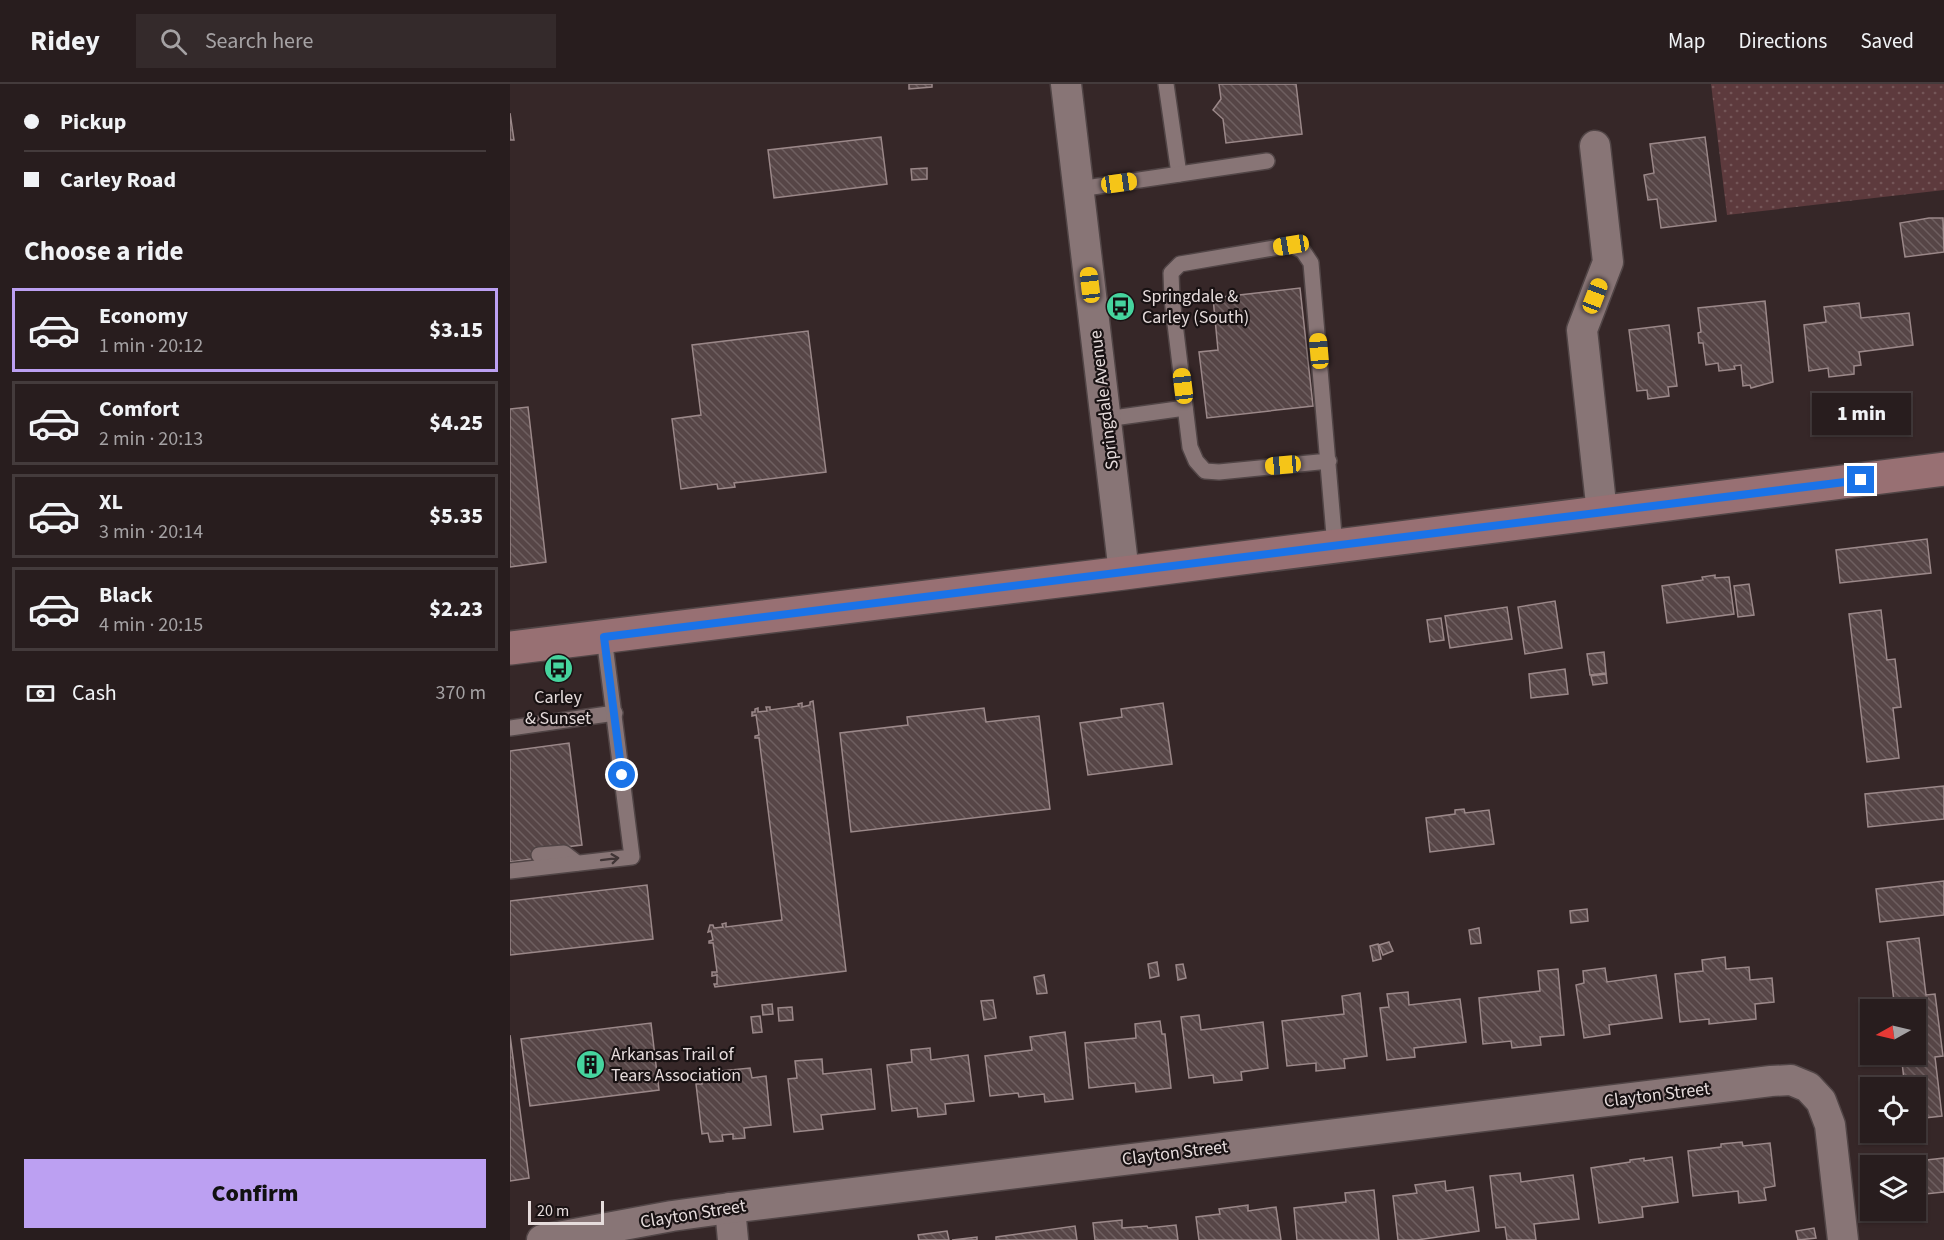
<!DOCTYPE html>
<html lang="en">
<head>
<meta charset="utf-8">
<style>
  body { margin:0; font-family:"Source Sans 3",sans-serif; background:#342a2b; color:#f1f3f6; height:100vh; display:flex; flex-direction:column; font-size:22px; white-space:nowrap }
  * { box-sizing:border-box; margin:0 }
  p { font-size:20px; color:#a5a2a4 }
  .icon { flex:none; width:33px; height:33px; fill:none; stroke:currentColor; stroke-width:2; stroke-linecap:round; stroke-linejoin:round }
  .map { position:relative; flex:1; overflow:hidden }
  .panel { display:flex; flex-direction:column; background:#281d1e; width:510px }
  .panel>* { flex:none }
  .guide { display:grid; align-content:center; height:132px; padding:0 24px; background:#281d1e }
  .needle { width:39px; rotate:262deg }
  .buttons { position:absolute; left:1350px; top:915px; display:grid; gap:12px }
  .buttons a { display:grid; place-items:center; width:66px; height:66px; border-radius:0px; background:#281d1e; box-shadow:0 2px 4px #0004,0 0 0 2px #443b3c; font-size:30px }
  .scale { position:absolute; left:18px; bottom:15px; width:76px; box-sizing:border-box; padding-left:6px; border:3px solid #e6dcdc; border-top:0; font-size:16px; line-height:21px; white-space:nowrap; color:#e6dcdc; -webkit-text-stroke:4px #191213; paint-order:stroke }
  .end { position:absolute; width:27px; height:27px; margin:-14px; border:8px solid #1a73e8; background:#fff; box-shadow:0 0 0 3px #fff }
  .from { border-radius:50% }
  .bubble { position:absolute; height:42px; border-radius:0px; background:#281d1e; box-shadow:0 2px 4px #0004,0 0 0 2px #443b3c; font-size:20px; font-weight:800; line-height:42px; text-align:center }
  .car { position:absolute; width:18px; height:36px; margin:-18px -9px; border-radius:8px; box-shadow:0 0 4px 2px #0007; background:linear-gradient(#f5c518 24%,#345 0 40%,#f5c518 0 76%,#345 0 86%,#f5c518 0) }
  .guide b { display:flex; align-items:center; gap:21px; height:57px; font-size:22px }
  .guide b+b { border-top:2px solid #443b3c }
  .guide i { width:15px; height:15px; background:#f1f3f6 }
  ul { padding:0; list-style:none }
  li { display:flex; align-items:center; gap:18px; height:84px; margin:0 12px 9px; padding:0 12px; border:3px solid #443b3c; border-radius:0px }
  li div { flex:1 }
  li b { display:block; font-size:22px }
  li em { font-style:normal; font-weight:800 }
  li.on { border-color:#bca0f2 }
  li>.icon { width:54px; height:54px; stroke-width:1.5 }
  h2 { padding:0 24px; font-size:27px; line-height:72px }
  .pay { display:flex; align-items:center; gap:15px; height:66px; padding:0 24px; font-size:22px }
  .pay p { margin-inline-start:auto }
  .cta { display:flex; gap:12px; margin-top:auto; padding:12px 24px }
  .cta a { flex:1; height:69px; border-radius:0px; background:#bca0f2; color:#111; font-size:24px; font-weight:800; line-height:69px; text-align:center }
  header { display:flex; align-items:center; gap:36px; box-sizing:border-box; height:84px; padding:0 30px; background:#281d1e; border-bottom:2px solid #443b3c }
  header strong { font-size:28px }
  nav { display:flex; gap:33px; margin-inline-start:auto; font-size:21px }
  .search { width:420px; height:54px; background:#342a2b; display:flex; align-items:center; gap:15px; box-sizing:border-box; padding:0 21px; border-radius:0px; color:#a5a2a4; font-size:22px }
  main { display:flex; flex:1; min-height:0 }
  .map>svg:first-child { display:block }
  .grass { fill:url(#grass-dots) }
  .building { fill:url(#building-back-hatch); stroke:#9b8889; stroke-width:1.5 }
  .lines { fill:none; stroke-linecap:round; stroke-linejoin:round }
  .lane-casing { stroke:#514546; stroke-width:18 }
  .street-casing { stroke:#514546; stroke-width:33 }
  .secondary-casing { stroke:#514546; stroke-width:36 }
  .lane { stroke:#887576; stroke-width:15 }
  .street { stroke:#887576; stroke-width:30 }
  .secondary { stroke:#987073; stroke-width:33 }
  .oneway { stroke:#403536 }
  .route { stroke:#1a73e8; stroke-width:8 }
  .labels { text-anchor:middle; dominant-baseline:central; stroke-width:4.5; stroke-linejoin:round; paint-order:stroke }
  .poi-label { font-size:18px; fill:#e6dcdc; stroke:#191213; text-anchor:start }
  .street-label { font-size:18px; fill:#e6dcdc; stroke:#191213 }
</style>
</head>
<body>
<header>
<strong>Ridey</strong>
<div class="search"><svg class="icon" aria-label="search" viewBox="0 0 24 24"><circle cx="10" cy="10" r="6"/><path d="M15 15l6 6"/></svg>Search here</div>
<nav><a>Map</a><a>Directions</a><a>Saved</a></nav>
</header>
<main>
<section class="panel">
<div class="guide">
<b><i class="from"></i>Pickup</b>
<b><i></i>Carley Road</b>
</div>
<h2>Choose a ride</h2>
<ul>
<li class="on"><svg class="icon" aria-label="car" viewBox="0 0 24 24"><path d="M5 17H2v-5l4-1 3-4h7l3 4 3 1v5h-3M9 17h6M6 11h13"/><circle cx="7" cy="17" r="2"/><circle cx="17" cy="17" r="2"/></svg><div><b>Economy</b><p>1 min · 20:12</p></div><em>$3.15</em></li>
<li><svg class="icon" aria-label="car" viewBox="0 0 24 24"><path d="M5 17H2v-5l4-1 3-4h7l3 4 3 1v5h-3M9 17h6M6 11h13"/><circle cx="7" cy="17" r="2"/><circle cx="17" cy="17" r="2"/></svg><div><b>Comfort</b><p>2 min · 20:13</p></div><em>$4.25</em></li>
<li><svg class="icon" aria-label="car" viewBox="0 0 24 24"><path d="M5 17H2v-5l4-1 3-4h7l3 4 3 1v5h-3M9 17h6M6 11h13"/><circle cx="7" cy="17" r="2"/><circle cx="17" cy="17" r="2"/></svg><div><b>XL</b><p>3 min · 20:14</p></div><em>$5.35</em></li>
<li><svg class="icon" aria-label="car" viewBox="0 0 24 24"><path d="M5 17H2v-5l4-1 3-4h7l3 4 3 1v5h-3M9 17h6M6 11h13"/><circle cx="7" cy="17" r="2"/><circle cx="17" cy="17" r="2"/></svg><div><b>Black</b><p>4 min · 20:15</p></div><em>$2.23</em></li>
</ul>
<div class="pay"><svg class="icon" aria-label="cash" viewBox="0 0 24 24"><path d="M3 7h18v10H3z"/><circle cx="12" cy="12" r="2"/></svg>Cash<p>370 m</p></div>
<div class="cta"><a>Confirm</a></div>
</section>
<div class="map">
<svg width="1434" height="1156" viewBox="0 0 1434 1156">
  <defs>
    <pattern id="grass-dots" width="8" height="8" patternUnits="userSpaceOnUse" patternTransform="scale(1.5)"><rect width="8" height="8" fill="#5d3a3d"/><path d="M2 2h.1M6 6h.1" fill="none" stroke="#745658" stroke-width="1.8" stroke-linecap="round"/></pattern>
    <pattern id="building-back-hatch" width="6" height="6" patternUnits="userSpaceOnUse" patternTransform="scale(1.5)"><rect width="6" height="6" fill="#564546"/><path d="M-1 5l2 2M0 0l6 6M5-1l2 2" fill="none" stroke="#6e5f60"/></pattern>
  </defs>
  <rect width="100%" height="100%" fill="#362728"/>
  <polygon class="grass" points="1201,0 1434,0 1434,106 1217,131"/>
  <g class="building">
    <polygon points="399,0 422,0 422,3 399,5"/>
    <polygon points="709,0 786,0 792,50 716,59 713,35 703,26 711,15"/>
    <polygon points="0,29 4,56 0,56"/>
    <polygon points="371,53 377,100 264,114 258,66"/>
    <polygon points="1195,53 1206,137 1151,144 1147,115 1138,116 1134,91 1144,89 1140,60"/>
    <polygon points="417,84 417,95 402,96 401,85"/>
    <polygon points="1419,134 1433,134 1434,168 1395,173 1390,139"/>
    <polygon points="790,204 803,322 697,334 689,268 708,266 703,214"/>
    <polygon points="1255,217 1263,298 1241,304 1240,301 1233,302 1231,281 1224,282 1225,285 1209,287 1208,279 1196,281 1193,259 1189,259 1188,249 1191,248 1188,224"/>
    <polygon points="1349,219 1351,234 1399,229 1403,261 1349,268 1351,281 1344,282 1344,290 1319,293 1318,284 1299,287 1294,241 1316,238 1314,223"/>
    <polygon points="1159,241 1167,302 1158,303 1159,312 1138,315 1137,306 1127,307 1119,246"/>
    <polygon points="298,247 316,388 224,399 225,403 208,405 207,400 171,405 162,335 191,331 182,261"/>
    <polygon points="18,323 36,478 0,483 0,325"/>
    <polygon points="1417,455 1421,489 1330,499 1326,466"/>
    <polygon points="1205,491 1205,494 1219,493 1224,530 1157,539 1152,502 1193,496 1192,493"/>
    <polygon points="1239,500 1244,531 1228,533 1224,502"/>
    <polygon points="1045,517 1052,564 1015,570 1008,523"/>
    <polygon points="997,523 1002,555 940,564 935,532"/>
    <polygon points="1371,526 1377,576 1385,575 1391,623 1383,624 1389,674 1357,678 1339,530"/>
    <polygon points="931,534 934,556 920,558 917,536"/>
    <polygon points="1094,568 1096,589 1080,591 1077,570"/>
    <polygon points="1055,585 1058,610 1021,614 1019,590"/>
    <polygon points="1096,590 1097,599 1083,601 1081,592"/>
    <polygon points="303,617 336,887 205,903 204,900 207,900 207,891 202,892 202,888 207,888 203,859 199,859 199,857 203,856 201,847 198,848 200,841 203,841 204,844 213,843 212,840 216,839 216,843 272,836 249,654 245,654 245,652 249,651 246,631 242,632 242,628 245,628 245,625 248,624 248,628 257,627 256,623 260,623 260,626 289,622 288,620 292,619 292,623 300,621 300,618"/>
    <polygon points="653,619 662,680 578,691 570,639 612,633 611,625"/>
    <polygon points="474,624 476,638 529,632 540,725 341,748 330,649 398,641 397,633"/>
    <polygon points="59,659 72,761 28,766 29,774 0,778 0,667"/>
    <polygon points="1434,702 1434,735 1358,743 1355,710"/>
    <polygon points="954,725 955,729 979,726 984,760 920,768 916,734 945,730 945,726"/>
    <polygon points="1434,797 1434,831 1370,838 1366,805"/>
    <polygon points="137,801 143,855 0,871 0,817"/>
    <polygon points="1077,825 1078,837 1061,839 1060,827"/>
    <polygon points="969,844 971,859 961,860 959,846"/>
    <polygon points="1409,854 1416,911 1425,910 1433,972 1425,973 1432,1032 1406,1035 1406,1004 1395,1004 1391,970 1406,970 1406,926 1385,926 1377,858"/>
    <polygon points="879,858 883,867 873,871 869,861"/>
    <polygon points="868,860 871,875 863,877 860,862"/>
    <polygon points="1215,873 1216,885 1239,883 1240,896 1262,894 1264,918 1245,920 1246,935 1199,940 1199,935 1170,938 1165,890 1193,887 1192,876"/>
    <polygon points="647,878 649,892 640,894 638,880"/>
    <polygon points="673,880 676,894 668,896 666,881"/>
    <polygon points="1095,884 1097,898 1146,891 1152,934 1099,941 1100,950 1074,954 1066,901 1074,899 1073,887"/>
    <polygon points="1048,885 1054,951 1030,953 1031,961 1002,964 1001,957 973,960 969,914 1030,907 1028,887"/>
    <polygon points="534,891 537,909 527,910 524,893"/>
    <polygon points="898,908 899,921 950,915 956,958 904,964 905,973 877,976 870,924 879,923 877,910"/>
    <polygon points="850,909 857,972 834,975 835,984 806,987 806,979 777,982 772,937 834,930 832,912"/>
    <polygon points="483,916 486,934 474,936 471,917"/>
    <polygon points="262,920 263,930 253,931 252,921"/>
    <polygon points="282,923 283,936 269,937 268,924"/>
    <polygon points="689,931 691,946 753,938 758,984 731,988 732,996 704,999 703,991 679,994 671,933"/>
    <polygon points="250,932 252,948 243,949 241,933"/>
    <polygon points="650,937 652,950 655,950 661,1004 626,1008 625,999 579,1004 575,959 626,954 625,940"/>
    <polygon points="141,939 149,1006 20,1022 11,955"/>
    <polygon points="555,948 563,1015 535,1018 534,1010 509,1013 508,1009 480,1012 475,972 522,966 520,953"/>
    <polygon points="0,951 19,1094 0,1097"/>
    <polygon points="420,964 421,976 458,971 464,1017 435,1020 436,1030 408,1033 407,1024 382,1027 377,981 402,978 401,966"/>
    <polygon points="312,975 313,990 361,985 365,1025 311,1031 313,1045 284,1048 278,995 287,994 285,977"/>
    <polygon points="240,984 242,994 256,992 261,1041 234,1044 235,1054 223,1055 223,1050 212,1051 213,1057 200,1058 198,1049 192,1050 186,1000 192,1000 191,989"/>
    <polygon points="1232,1058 1233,1062 1260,1059 1265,1102 1254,1104 1256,1116 1229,1119 1228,1107 1183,1112 1178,1067 1211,1063 1211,1060"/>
    <polygon points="1162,1073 1168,1118 1132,1123 1133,1133 1089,1139 1081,1084 1120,1078 1120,1076 1134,1074 1134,1077"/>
    <polygon points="1434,1074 1434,1108 1406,1111 1406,1082 1400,1082 1399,1078"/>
    <polygon points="1010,1089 1011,1098 1063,1091 1069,1135 1024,1140 1026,1156 997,1156 995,1143 986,1144 980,1092"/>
    <polygon points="935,1097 936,1107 963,1103 969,1147 907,1156 888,1156 883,1112 907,1109 905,1101"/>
    <polygon points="864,1106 869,1156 787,1156 784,1124 836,1118 835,1109"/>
    <polygon points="738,1121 738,1127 766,1123 771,1156 689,1156 686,1133 710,1130 709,1125"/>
    <polygon points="612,1136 612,1144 637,1142 638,1144 666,1141 668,1156 585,1156 583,1139"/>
    <polygon points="565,1142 567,1156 486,1156 486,1153"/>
    <polygon points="1304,1144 1306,1154 1288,1156 1286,1147"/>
    <polygon points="437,1147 439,1156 409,1156 408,1151"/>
    <polygon points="467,1153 467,1156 442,1156"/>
  </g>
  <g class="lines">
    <defs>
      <g id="lane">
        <polyline points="656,0 669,90"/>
        <polyline points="569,105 757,77"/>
        <polyline points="596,335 675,324"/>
        <polyline points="819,377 709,388 695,387 686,377 680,363 662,215 661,189 670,180 781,161 793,167 801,179 825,463"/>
        <polyline points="0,644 105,629"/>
        <polyline points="29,771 54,769 67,779"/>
        <polyline points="0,787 122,773 94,553"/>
      </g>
      <g id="street">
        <polyline points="556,0 614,489"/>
        <polyline points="1085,62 1098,178 1072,246 1092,429"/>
        <polyline points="220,1124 223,1156"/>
        <polyline points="32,1156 162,1132 220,1124 1261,997 1281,996 1298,1003 1311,1017 1320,1041 1333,1156"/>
      </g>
      <polyline id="secondary" points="0,564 614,489 1434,385"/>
    </defs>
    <use href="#lane" class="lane-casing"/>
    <use href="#street" class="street-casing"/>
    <use href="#secondary" class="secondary-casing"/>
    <use href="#lane" class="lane"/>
    <use href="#street" class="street"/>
    <use href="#secondary" class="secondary"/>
  </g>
  <defs><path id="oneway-shaft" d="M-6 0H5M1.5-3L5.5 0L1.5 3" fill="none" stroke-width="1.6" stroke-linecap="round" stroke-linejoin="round" transform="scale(1.5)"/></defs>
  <use class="oneway" href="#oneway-shaft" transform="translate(100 775) rotate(-7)"/>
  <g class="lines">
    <polyline class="route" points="112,691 94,553 1351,396"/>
  </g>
  <defs>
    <symbol id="bus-disc" viewBox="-11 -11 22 22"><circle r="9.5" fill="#46d49e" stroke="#191213"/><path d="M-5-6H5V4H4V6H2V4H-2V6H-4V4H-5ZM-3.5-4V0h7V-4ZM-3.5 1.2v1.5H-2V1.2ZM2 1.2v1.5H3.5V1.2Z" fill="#111"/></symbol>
    <symbol id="building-disc" viewBox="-11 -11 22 22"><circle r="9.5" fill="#46d49e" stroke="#191213"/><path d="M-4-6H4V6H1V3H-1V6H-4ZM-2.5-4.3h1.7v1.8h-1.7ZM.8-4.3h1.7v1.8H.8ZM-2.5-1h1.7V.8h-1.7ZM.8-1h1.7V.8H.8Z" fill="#111"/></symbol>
  </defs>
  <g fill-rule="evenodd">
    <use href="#bus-disc" x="594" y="206" width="33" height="33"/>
    <use href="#bus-disc" x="32" y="568" width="33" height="33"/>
    <use href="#building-disc" x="64" y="964" width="33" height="33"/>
  </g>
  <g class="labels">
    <g class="poi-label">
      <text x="632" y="212">Springdale &amp;<tspan x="632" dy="21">Carley (South)</tspan></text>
      <text x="48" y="613" text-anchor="middle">Carley<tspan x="48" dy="21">&amp; Sunset</tspan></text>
      <text x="101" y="970">Arkansas Trail of<tspan x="101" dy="21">Tears Association</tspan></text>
    </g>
    <g class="street-label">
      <text transform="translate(594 316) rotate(-97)">Springdale Avenue</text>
      <text transform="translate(1147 1011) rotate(-7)">Clayton Street</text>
      <text transform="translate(665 1069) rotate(-7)">Clayton Street</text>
      <text transform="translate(183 1130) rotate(-9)">Clayton Street</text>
    </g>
  </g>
</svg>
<div class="buttons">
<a><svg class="needle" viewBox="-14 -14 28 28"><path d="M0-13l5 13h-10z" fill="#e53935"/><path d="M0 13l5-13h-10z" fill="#a5a2a4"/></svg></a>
<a><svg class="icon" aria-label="locate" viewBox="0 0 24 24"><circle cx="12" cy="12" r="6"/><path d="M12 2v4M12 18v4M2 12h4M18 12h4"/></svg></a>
<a><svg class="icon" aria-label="layers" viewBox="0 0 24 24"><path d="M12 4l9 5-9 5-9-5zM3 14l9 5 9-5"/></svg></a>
</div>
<div class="scale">20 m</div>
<i class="end from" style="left:112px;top:691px"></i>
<i class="end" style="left:1351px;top:396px"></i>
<div class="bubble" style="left:1302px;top:309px;width:99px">1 min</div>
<i class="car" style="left:609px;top:99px;rotate:82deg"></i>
<i class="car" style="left:781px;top:161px;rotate:261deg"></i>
<i class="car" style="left:580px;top:201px;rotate:353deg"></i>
<i class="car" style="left:1085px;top:212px;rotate:21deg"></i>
<i class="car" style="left:809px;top:267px;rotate:355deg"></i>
<i class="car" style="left:673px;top:302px;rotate:353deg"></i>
<i class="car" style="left:773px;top:381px;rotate:265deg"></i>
</div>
</main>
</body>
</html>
